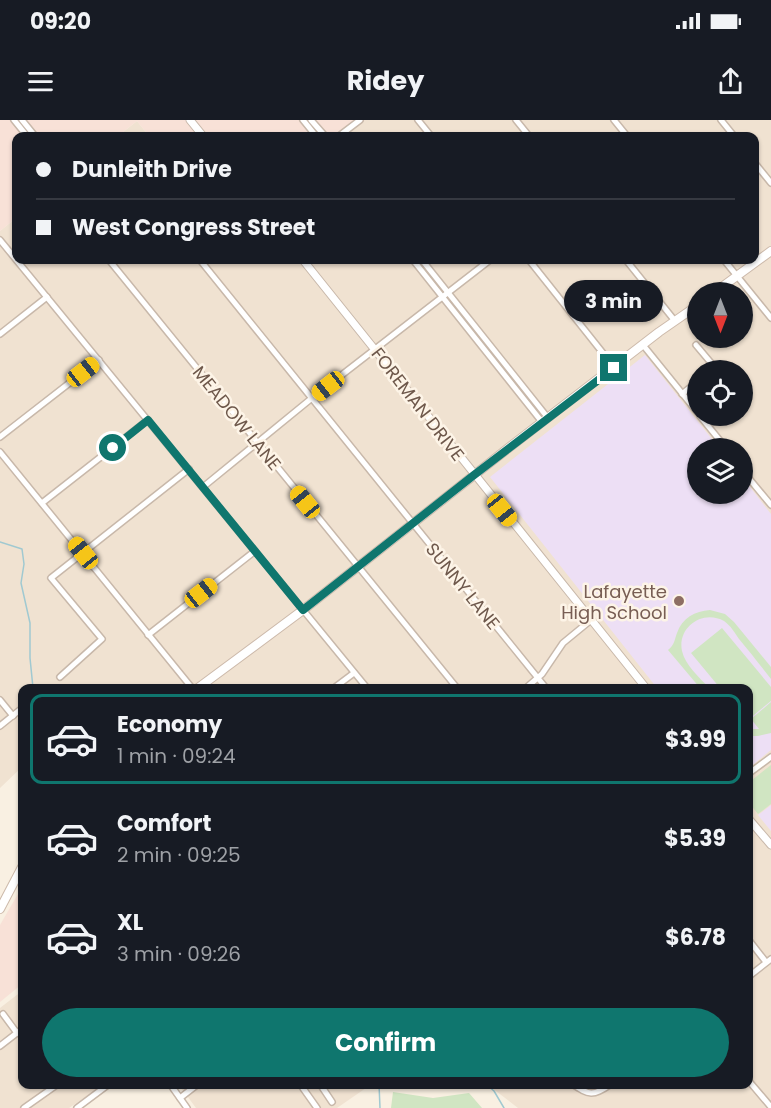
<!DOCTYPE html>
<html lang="en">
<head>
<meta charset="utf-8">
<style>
  body { margin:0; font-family:Poppins,sans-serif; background:#242831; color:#f1f3f6; height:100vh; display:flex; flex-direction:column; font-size:22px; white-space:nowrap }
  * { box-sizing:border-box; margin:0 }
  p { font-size:20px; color:#9ea1a6 }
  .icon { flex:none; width:33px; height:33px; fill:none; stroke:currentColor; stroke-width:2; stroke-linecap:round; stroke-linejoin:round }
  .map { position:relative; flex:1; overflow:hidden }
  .drawer { position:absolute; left:18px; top:564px; width:735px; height:405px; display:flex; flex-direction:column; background:#171b24; border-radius:12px; box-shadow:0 2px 4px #0004 }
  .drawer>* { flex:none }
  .guide { position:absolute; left:12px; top:12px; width:747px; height:132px; border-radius:12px; box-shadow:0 2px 4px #0004; display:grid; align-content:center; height:132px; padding:0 24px; background:#171b24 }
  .needle { width:39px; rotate:180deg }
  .controls { position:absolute; left:687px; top:162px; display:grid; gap:12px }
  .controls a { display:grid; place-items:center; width:66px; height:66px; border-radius:50%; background:#171b24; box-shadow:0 2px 4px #0004; font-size:30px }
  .end { position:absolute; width:27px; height:27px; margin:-14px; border:8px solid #0f766e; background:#fff; box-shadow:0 0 0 3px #fff }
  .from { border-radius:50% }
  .bubble { position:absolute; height:42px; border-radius:21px; background:#171b24; box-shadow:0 2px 4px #0004; font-size:20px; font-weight:700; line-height:42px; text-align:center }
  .car { position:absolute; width:18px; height:36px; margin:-18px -9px; border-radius:8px; box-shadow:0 0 4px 2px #0007; background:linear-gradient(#f5c518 24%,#345 0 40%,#f5c518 0 76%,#345 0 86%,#f5c518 0) }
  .guide b { display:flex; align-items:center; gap:21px; height:57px; font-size:22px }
  .guide b+b { border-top:2px solid #363941 }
  .guide i { width:15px; height:15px; background:#f1f3f6 }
  ul { padding:10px 0 0; list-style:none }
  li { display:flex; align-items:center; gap:18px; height:90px; margin:0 12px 9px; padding:0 12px; border:3px solid transparent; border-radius:12px }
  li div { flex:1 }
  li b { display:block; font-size:22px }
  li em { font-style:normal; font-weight:700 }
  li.on { border-color:#0f766e }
  li>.icon { width:54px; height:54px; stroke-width:1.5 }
  .cta { display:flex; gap:12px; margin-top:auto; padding:12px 24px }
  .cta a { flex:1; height:69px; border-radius:36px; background:#0f766e; color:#fff; font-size:24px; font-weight:700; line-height:69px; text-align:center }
  .status { display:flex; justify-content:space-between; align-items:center; height:42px; padding:0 30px; background:#171b24; direction:ltr }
  .status svg { height:16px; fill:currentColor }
  header { display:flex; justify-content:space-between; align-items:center; height:78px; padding:0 24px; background:#171b24; font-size:27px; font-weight:700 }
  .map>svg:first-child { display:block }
  .residential { fill:#f0e2d1; fill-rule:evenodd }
  .commercial { fill:#f8e1d7 }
  .education { fill:#eddff5 }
  .green { fill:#d0e5c2 }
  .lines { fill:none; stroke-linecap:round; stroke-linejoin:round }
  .stream { stroke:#a0c9d1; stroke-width:1.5 }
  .minor-casing { stroke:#c8b8aa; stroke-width:8 }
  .tertiary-casing { stroke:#c8b8aa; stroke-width:9 }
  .secondary-casing { stroke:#cdbaab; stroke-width:10 }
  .minor { stroke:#fff; stroke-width:5 }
  .tertiary { stroke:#fff; stroke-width:7 }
  .secondary { stroke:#fff; stroke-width:8 }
  .route { stroke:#0f766e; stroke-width:8 }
  .education-dot { fill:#8d6e63; stroke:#fdf4e7; stroke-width:2 }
  .labels { text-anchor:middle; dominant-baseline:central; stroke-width:5; stroke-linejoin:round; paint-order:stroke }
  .street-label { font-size:18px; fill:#6e584b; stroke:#fdf4e7 }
  .education-label { font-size:18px; fill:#785e54; stroke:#fdf4e7; text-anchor:end }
</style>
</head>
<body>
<div class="status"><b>09:20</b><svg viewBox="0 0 49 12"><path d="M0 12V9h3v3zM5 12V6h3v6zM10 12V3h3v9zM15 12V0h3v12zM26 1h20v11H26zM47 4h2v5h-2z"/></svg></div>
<header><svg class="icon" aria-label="menu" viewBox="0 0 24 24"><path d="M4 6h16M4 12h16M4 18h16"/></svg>Ridey<svg class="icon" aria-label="share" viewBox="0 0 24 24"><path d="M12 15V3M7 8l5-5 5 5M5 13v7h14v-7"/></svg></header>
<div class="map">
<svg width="771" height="988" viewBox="0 0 771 988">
  <rect width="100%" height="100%" fill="#f9f0e2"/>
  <g class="residential">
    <path d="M365 0H771V988H518L488 965 748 964V568H22V647L0 668V111L16 98V140H754V16H344ZM698 172H742V218H698ZM698 250H742V296H698ZM698 328H742V374H698Z"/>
    <polygon points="137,1 149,16 118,16"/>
    <polygon points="22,871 22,964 103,965 69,988 0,988 0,888"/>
    <polygon points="364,964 366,968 337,988 196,988 179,965"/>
  </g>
  <g class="commercial">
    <polygon points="0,0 365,0 344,16 149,16 137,1 118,16 16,16 16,98 0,111"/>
    <polygon points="22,767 22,864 0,882 0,805"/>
  </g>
  <g class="education">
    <polygon points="645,235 719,328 698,328 698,374 742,374 743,358 771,394 771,630 749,648 748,568 657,568 490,357"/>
    <polygon points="771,685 771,711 758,695"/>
  </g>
  <g class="green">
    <path d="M710 490 725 494 734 502 771 547V559C760 545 750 532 739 519 735 513 730 505 724 501 703 489 677 507 682 531 685 545 700 558 709 568H700L668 530C675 524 674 521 677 513 682 498 695 491 710 490Z"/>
    <polygon points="722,508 771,567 771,581 749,599 748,568 720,568 691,533"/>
    <polygon points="771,582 771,613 758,616 749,616 749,609 759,609 751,599"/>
    <polygon points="771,645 771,684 758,694 749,683 749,665 752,662 752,660"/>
    <polygon points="393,972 433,978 469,973 482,988 391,988"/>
  </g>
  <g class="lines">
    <g class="stream">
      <polyline points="0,422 22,429 24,444 21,463 30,503 30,538 33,568"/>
      <polyline points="379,964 380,988"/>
      <polyline points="486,964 494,971 504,988"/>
    </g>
    <defs>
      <g id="minor">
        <polyline points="14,0 27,16"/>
        <polyline points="22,0 35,16"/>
        <polyline points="303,0 316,16"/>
        <polyline points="311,0 325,16"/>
        <polyline points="418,0 431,16"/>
        <polyline points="516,0 529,16"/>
        <polyline points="614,0 627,16"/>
        <polyline points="721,0 734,16"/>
        <polyline points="339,16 360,0"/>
        <polyline points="754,42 771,63"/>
        <polyline points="0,120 367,568"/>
        <polyline points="109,140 457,568"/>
        <polyline points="200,140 546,568"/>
        <polyline points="413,140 542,302"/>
        <polyline points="422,140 548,298"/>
        <polyline points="529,140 614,247"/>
        <polyline points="626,140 675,201"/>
        <polyline points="724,140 771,198"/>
        <polyline points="0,214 47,177"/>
        <polyline points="643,225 698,293"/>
        <polyline points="696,225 717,250"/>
        <polyline points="682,274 698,261"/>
        <polyline points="700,296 726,328"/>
        <polyline points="0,317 99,240"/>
        <polyline points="0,332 192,568"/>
        <polyline points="742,350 771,385"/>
        <polyline points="203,367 312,278 490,140"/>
        <polyline points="42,383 148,300"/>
        <polyline points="148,515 255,431"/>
        <polyline points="60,557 102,519 51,458 189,349"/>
        <polyline points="334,568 354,553"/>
        <polyline points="526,568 542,554 563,523 591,500"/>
        <polyline points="0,580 13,596"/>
        <polyline points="0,606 21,589"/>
        <polyline points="748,654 771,637"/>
        <polyline points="748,819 766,842"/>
        <polyline points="748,857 771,839"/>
        <polyline points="3,894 17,913"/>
        <polyline points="0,926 22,909"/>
        <polyline points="748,960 771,987"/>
        <polyline points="170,964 187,988"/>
        <polyline points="300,964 317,988"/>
        <polyline points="320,964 332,982"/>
        <path d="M572 964C589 975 593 977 611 964"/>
        <polyline points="180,978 198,964"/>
        <polyline points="24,988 58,964"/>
        <polyline points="77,988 109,964"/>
      </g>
      <g id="tertiary">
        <polyline points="190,0 203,16"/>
        <polyline points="303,140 646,568"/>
        <polyline points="748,698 771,725"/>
      </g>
      <g id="secondary">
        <polyline points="715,172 771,131"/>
        <polyline points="198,568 303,490 511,326 659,212 698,185"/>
        <polyline points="0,789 22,747"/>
      </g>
    </defs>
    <use href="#minor" class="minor-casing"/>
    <use href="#tertiary" class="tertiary-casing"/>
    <use href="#secondary" class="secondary-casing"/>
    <use href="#minor" class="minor"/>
    <use href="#tertiary" class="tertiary"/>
    <use href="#secondary" class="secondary"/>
  </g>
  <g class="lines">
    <polyline class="route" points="113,328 148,300 303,490 474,355 614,248"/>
  </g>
  <circle class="education-dot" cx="679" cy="481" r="6"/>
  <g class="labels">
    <g class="street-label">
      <text transform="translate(418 284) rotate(52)">FOREMAN DRIVE</text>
      <text transform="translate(237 298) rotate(51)">MEADOW LANE</text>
      <text transform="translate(463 466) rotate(51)">SUNNY LANE</text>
    </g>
    <g class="education-label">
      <text x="667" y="471">Lafayette<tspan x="667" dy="21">High School</tspan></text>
    </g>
  </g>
</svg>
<div class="controls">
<a><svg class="needle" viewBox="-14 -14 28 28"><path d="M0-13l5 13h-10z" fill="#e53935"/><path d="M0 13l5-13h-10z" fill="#9ea1a6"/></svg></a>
<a><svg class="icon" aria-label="locate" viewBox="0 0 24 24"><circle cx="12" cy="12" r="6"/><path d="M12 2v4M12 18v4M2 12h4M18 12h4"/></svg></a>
<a><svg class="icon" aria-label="layers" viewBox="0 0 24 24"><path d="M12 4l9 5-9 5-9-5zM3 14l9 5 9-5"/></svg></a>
</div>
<i class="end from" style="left:113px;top:328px"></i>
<i class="end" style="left:614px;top:248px"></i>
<div class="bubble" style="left:564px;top:160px;width:99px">3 min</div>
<i class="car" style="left:83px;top:252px;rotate:52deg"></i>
<i class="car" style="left:328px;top:266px;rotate:232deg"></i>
<i class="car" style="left:305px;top:382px;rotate:321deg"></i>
<i class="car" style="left:502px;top:390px;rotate:141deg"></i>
<i class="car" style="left:83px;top:433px;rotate:321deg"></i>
<i class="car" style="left:201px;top:473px;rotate:52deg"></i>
<div class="guide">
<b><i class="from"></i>Dunleith Drive</b>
<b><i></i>West Congress Street</b>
</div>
<section class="drawer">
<ul>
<li class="on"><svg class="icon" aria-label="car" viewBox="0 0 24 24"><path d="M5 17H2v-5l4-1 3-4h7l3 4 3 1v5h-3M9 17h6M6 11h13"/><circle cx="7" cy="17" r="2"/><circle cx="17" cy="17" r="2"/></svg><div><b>Economy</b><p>1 min · 09:24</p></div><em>$3.99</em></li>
<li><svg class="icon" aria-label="car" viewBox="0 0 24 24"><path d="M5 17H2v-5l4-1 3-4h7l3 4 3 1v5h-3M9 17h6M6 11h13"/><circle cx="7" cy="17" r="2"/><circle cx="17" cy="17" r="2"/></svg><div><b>Comfort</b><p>2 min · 09:25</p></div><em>$5.39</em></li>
<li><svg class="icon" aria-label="car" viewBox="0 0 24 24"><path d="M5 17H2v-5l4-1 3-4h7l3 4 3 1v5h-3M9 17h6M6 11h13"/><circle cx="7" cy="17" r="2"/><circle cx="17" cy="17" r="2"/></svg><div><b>XL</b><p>3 min · 09:26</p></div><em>$6.78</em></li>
</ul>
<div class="cta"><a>Confirm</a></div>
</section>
</div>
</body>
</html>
